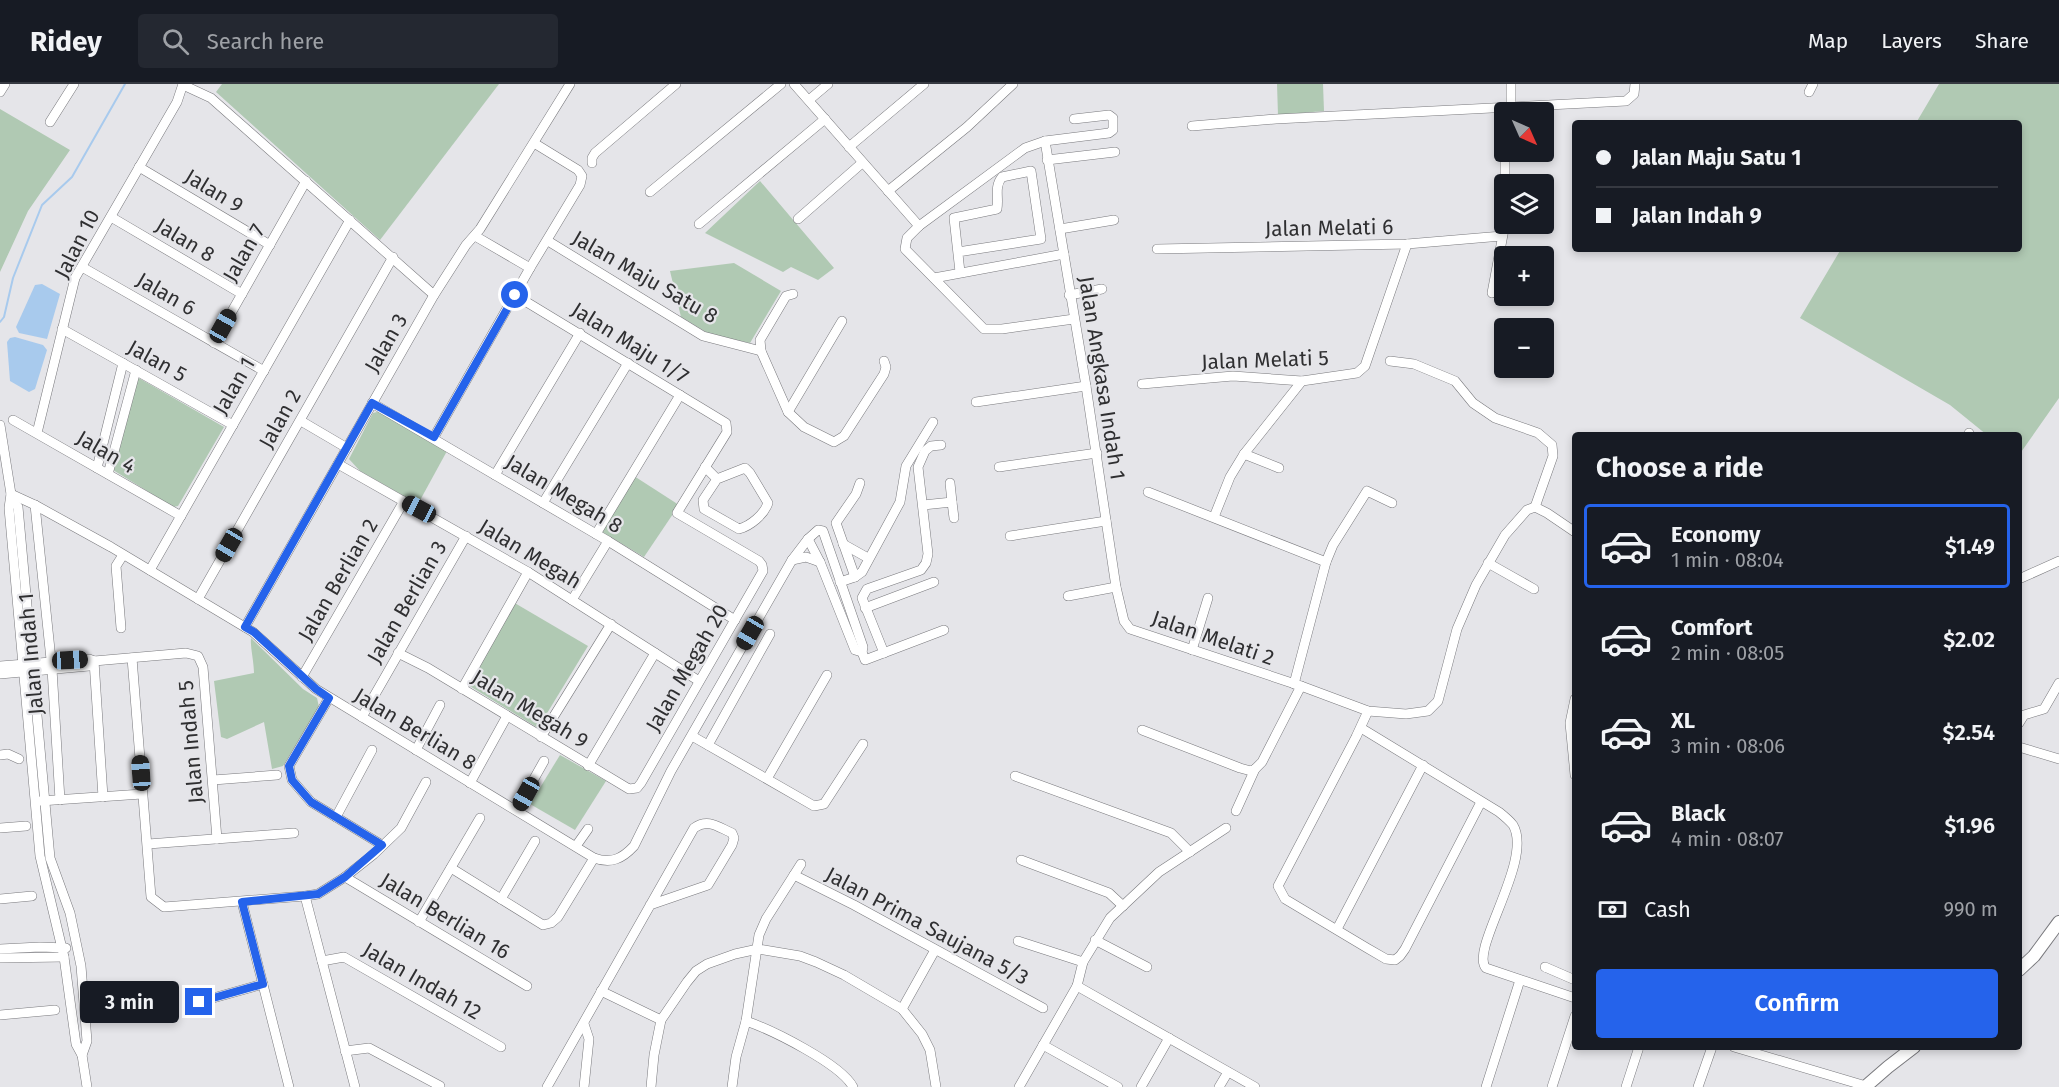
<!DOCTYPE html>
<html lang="en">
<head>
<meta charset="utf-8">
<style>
  body { margin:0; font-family:"Fira Sans",sans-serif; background:#242831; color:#f1f3f6; height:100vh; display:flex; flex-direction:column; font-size:22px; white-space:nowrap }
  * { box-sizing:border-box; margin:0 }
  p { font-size:20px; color:#9ea1a6 }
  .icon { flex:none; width:33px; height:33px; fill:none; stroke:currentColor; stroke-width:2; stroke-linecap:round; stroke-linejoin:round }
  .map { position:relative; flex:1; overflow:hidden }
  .sheet { position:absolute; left:1572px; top:348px; width:450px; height:618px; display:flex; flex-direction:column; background:#171b24; border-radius:6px; box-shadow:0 3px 9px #0003 }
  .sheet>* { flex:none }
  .top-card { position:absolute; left:1572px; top:36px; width:450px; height:132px; border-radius:6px; box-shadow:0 3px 9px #0003; display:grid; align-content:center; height:132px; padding:0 24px; background:#171b24 }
  .needle { width:39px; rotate:135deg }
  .tools { position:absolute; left:1494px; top:18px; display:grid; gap:12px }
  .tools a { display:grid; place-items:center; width:60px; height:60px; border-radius:6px; background:#171b24; box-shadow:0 3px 9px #0003; font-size:30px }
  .end { position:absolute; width:27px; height:27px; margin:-14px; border:8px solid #2563eb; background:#fff; box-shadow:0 0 0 3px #fff }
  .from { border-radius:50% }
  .bubble { position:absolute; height:42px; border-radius:6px; background:#171b24; box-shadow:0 3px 9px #0003; font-size:20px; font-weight:600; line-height:42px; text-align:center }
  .car { position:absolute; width:18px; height:36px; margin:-18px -9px; border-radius:8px; box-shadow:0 0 4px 2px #0007; background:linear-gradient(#222 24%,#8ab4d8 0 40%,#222 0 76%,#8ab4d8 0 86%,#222 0) }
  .top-card b { display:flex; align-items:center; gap:21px; height:57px; font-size:22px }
  .top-card b+b { border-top:2px solid #363941 }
  .top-card i { width:15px; height:15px; background:#f1f3f6 }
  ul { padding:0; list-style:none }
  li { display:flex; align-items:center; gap:18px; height:84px; margin:0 12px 9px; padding:0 12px; border:3px solid transparent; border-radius:6px }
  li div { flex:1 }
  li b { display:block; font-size:22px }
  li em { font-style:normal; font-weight:600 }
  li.current { border-color:#2563eb }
  li>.icon { width:54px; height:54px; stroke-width:1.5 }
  h2 { padding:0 24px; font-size:27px; line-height:72px }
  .pay { display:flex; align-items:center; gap:15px; height:66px; padding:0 24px; font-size:22px }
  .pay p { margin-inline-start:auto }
  .primary-button { display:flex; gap:12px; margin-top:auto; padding:12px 24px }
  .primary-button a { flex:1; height:69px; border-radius:6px; background:#2563eb; color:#fff; font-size:24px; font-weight:600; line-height:69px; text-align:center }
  header { display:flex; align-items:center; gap:36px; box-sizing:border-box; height:84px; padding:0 30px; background:#171b24; border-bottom:2px solid #363941 }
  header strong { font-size:28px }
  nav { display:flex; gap:33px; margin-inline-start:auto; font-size:21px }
  .search { width:420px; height:54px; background:#242831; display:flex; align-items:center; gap:15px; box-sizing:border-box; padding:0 21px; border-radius:6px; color:#9ea1a6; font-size:22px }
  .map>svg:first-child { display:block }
  .green { fill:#b0c9b3 }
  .water { fill:#a8caed }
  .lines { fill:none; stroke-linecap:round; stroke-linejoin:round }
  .stream { stroke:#a8caed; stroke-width:2 }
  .minor-casing { stroke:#79797d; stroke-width:10 }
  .major-casing { stroke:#79797d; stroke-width:14 }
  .minor { stroke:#fff; stroke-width:9 }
  .major { stroke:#fff; stroke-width:12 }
  .route { stroke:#2563eb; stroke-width:8 }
  .labels { text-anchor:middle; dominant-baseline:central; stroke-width:4.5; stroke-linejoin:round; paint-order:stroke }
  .street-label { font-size:21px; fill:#2f2f31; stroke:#e5e5e9 }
</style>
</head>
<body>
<header>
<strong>Ridey</strong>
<div class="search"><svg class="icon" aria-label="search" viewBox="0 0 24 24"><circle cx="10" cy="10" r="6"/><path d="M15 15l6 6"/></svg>Search here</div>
<nav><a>Map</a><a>Layers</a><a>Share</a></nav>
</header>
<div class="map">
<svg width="2059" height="1003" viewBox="0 0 2059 1003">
  <rect width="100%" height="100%" fill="#e5e5e9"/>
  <g class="green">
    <polygon points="222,0 499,0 380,156 216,8"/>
    <polygon points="1277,0 1323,0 1324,27 1278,31"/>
    <polygon points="1939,0 2059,0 2059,314 2019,371 2019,351 1987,351 1950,321 1800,234 1841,165 2019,165 2019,39 1916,39"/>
    <polygon points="0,25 70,66 28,127 0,188"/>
    <polygon points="760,97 834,184 818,196 791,183 783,188 705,149"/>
    <polygon points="734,179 781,207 750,259 711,251 681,233 670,187"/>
    <polygon points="137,293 224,343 178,422 173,423 113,386"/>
    <polygon points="381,327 447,367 418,420 360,387 349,375 373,329"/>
    <polygon points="634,392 679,421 644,473 602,448"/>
    <polygon points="513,518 588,562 538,644 468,601"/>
    <path d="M251 554 303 605 317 614 319 623 283 682 272 685 264 638 227 655 221 653 214 597 254 589C254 578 250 562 251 554Z"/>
    <polygon points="560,671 606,697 575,746 530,720"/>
  </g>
  <g class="water">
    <polygon points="42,200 60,210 47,255 19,249 16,243 35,201"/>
    <polygon points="15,253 43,261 47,266 35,305 29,308 10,297 7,258 10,254"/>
  </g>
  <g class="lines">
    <polyline class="stream" points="0,238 4,233 13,194 42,121 72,93 125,0"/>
    <defs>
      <g id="minor">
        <polyline points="794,0 919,142"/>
        <polyline points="1511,0 1511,22"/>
        <polyline points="183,1 211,14 434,211"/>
        <polyline points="0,8 5,0"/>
        <polyline points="1809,8 1813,0"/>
        <polyline points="809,16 828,0"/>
        <polyline points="1504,23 1504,51"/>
        <polyline points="1074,35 1109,31 1113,34 1113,46 1109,49 1045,57 1025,64 919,142 907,154 905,165 984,245 1002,245 1074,235"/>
        <polyline points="50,38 74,0"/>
        <polyline points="1192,42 1276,35 1626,17 1634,10 1635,0"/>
        <polyline points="1045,57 1086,302 1116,503 1124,537 1130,545 1301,602 1368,627 1406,630 1428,627 1438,617 1457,545 1476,501 1505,451 1527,426 1535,423 1547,429 1575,448"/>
        <polyline points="849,63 924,0"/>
        <polyline points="1505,68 1505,100"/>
        <polyline points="1047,76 1115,68"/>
        <polyline points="592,79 592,74 595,69 676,0"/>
        <polyline points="139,83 270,161"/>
        <polyline points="888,107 967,43 1013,0"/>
        <polyline points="650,108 781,0"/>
        <polyline points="111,133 242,210"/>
        <polyline points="798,135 862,79"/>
        <polyline points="699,140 825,35"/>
        <polyline points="1060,145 1114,136"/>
        <polyline points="475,152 530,184"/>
        <polyline points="548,157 703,252 761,267"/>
        <polyline points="1157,165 1407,160 1502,152"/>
        <path d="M958 168 1041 155 1031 87 1002 93C994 103 999 113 997 125L954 134 960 188"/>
        <polyline points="82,183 264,287"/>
        <polyline points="934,194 1064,170"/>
        <polyline points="1492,209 1505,140"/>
        <polyline points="793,210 786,212 760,256 761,267 788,328 804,343 834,358 844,352 884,290 886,283 884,277"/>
        <polyline points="1069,211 1102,205"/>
        <polyline points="62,245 233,341"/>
        <polyline points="214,259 306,97"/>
        <polyline points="1390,277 1414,280 1455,297 1473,319 1495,334 1538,349 1552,361 1553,372 1535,423"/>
        <polyline points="1142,300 1233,292 1302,297 1357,289 1365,282 1407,160"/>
        <polyline points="976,318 1086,302"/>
        <polyline points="372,319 608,457 735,536"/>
        <polyline points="788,328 842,237"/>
        <polyline points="13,336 181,432"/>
        <polyline points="301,337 347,364"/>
        <polyline points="0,341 11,410 9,424 40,772 64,873 76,960 82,971 87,1003"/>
        <polyline points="37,349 75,194 177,18 183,0"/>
        <polyline points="1969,349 1970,351"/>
        <polyline points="434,353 530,184 580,101 582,92 578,86 534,59"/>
        <polyline points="1244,370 1279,384"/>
        <polyline points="338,380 528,488 699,597"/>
        <path d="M705 383 717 395 745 384 750 389 768 419C764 431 750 442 739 445L704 425 703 416 717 395"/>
        <polyline points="999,383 1097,369"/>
        <polyline points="97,384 123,279"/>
        <polyline points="108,390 136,286"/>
        <polyline points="495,391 580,249"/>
        <polyline points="1148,408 1326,478"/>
        <path d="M11 410 35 421 111 463 253 548 316 605 594 774C611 780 622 775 634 762L671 687 792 476 808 455 818 446 823 447 863 563 862 568 865 576 944 546"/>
        <polyline points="11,415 18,423 50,774 70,829 81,882 87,957 82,971"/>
        <polyline points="952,418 954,434"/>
        <polyline points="543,419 628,279"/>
        <polyline points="35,421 52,585 60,716"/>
        <polyline points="923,421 952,418 950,399"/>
        <polyline points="1214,433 1230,393 1244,370 1302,297"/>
        <polyline points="596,450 680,311"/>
        <polyline points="1010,452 1106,437"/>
        <polyline points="808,455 820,478 855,566 862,568"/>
        <polyline points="843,460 868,474"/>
        <polyline points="792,476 806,473 820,478"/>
        <polyline points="1488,479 1534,505"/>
        <polyline points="150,486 350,136"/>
        <polyline points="855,493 836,439 856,410 860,399"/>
        <polyline points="2019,495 2059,477"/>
        <polyline points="840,498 855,493 862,488 900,418 906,382 933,338"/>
        <polyline points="1068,512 1116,503"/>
        <polyline points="198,515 393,173"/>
        <polyline points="572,516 608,457"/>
        <polyline points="865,524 934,498"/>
        <polyline points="245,543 434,211 466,161 480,145 570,0"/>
        <polyline points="121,544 116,482 123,471"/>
        <polyline points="1192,566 1208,514"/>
        <polyline points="398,569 428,584 629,705 637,704 641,699 763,487 762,481 759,477 677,429 727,348 726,339 515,211"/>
        <polyline points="884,569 862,514 867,505 921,486 926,479 928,470 918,383 925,367 931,362 941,361"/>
        <polyline points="132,574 151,813 164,823 305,812 318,810 345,793 374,770 401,744 426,698"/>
        <polyline points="94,577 103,713"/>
        <polyline points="0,582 89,575 94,577 186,569 198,572 203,583 217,755"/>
        <polyline points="0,590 89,582 94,577"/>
        <polyline points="302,593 404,417"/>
        <polyline points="1294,600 1326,478 1333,461 1367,407 1392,419"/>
        <polyline points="462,605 528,488"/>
        <polyline points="329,614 289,682 292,696 311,718 382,761"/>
        <polyline points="1575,615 1570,639 1575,691"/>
        <polyline points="1368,627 1356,653 1278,802 1285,815 1367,864 1386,875 1395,876 1400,872 1405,865 1481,718"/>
        <polyline points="362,633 466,452"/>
        <polyline points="2019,639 2024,631 2044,625 2059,599"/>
        <path d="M1361 644 1499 728C1504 732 1509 736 1513 741 1534 776 1469 866 1486 884L1575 914"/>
        <polyline points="1142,646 1240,684 1251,687 1255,685"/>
        <polyline points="692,652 814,722 824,720 863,660"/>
        <polyline points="541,653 611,540"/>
        <polyline points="708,661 770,550"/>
        <polyline points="2019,663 2059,675"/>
        <polyline points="416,666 440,621"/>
        <polyline points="0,671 8,670 19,675"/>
        <polyline points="588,682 655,569"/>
        <polyline points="1015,692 1171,749 1190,768"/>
        <polyline points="768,693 827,591"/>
        <polyline points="213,696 277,691"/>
        <polyline points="470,699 507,632"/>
        <polyline points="40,717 142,710"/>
        <polyline points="517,725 544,677"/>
        <polyline points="1236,727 1255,685 1262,678 1301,602"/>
        <polyline points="336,733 372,666"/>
        <polyline points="0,744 26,742"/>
        <polyline points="148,760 294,749"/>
        <polyline points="576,762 588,745"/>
        <polyline points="1021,776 1109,809 1123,822"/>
        <polyline points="451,784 543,841 551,839 558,833 594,774"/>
        <polyline points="794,791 854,821 1043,924"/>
        <polyline points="345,793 527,902"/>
        <polyline points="305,812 355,1003"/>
        <polyline points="0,815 32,812"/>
        <polyline points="501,815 535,757"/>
        <polyline points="242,818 289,1003"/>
        <polyline points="419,838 480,734"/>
        <polyline points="1337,845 1423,681"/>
        <polyline points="1095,856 1147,883"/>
        <polyline points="1018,857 1083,878"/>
        <polyline points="0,865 40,863 66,864"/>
        <polyline points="0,874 64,873"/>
        <polyline points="322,877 344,873 501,963"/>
        <polyline points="1545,883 1575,896"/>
        <polyline points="1077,902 1255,1003"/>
        <polyline points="601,907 661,936"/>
        <polyline points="199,918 263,900"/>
        <polyline points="902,925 935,866"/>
        <polyline points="0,931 55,926"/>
        <path d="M746 937C772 946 841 980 853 1003"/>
        <polyline points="584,940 589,955 584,1003"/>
        <polyline points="1043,961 1118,1003"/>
        <polyline points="1734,963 1866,1002"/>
        <polyline points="345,967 369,964 440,1002"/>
        <path d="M547 1003 694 744C708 734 718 743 732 749L734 754 732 761 708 801 650 821"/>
        <polyline points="651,1003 654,971 661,936 687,898 696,887 707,880 735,870 758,865 800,872 816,878 844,891 902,925 922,950 930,966 936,1003"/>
        <polyline points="732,1003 736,973 746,937 759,851 766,835 801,780"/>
        <polyline points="1019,1003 1077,902 1083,878 1110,834 1159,788 1226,744"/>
        <polyline points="1141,1003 1169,954"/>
        <polyline points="1219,1003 1228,988"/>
        <polyline points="1486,1003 1520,896"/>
        <polyline points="1552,1003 1575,932"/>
        <polyline points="1626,1003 1639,963"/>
        <polyline points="1698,1003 1712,963"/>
      </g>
      <g id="major">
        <polyline points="2019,886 2034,872 2059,838"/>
        <polyline points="1865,1003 1888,983 1914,963"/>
      </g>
    </defs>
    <use href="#minor" class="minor-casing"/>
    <use href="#major" class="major-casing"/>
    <use href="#minor" class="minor"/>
    <use href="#major" class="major"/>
  </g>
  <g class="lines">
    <polyline class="route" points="199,918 263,900 242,818 318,810 345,793 382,761 311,718 292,696 289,682 329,614 316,605 254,548 245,543 372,319 434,353 515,211"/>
  </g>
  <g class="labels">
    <g class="street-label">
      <text transform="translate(214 107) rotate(31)">Jalan 9</text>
      <text transform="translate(1329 144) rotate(-1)">Jalan Melati 6</text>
      <text transform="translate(185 156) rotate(31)">Jalan 8</text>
      <text transform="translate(77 160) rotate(-63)">Jalan 10</text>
      <text transform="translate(244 169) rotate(-60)">Jalan 7</text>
      <text transform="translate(645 193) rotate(30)">Jalan Maju Satu 8</text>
      <text transform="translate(166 210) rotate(30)">Jalan 6</text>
      <text transform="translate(386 259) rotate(-60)">Jalan 3</text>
      <text transform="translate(630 259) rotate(32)">Jalan Maju 1/7</text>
      <text transform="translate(1265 276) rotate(-2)">Jalan Melati 5</text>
      <text transform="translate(157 277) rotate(29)">Jalan 5</text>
      <text transform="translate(1102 294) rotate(81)">Jalan Angkasa Indah 1</text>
      <text transform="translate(234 302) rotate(-60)">Jalan 1</text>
      <text transform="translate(280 335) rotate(-61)">Jalan 2</text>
      <text transform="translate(106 368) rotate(30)">Jalan 4</text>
      <text transform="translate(564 410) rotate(31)">Jalan Megah 8</text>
      <text transform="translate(530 470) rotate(31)">Jalan Megah</text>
      <text transform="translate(338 496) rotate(-60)">Jalan Berlian 2</text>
      <text transform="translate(407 518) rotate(-60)">Jalan Berlian 3</text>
      <text transform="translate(1213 554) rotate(19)">Jalan Melati 2</text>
      <text transform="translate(31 570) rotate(-95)">Jalan Indah 1</text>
      <text transform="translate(687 584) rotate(-60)">Jalan Megah 20</text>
      <text transform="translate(530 625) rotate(31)">Jalan Megah 9</text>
      <text transform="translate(415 645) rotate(31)">Jalan Berlian 8</text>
      <text transform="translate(191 658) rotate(-95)">Jalan Indah 5</text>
      <text transform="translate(445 832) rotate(31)">Jalan Berlian 16</text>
      <text transform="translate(927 842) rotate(28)">Jalan Prima Saujana 5/3</text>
      <text transform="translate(422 897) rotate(30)">Jalan Indah 12</text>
    </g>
  </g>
</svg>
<div class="tools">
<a><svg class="needle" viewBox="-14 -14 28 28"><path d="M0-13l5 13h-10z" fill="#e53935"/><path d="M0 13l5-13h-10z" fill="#9ea1a6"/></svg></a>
<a><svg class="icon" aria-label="layers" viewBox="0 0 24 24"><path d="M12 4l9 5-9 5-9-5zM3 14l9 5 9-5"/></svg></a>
<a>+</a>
<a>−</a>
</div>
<i class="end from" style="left:515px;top:211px"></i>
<i class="end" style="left:199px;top:918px"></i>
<div class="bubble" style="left:80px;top:897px;width:99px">3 min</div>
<i class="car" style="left:223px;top:242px;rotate:29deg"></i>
<i class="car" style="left:419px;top:425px;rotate:298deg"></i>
<i class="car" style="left:229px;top:461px;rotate:210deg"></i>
<i class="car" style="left:750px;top:549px;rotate:210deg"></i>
<i class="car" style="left:70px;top:576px;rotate:87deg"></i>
<i class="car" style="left:141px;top:689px;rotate:356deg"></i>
<i class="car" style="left:526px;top:710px;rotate:209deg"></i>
<div class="top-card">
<b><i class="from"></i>Jalan Maju Satu 1</b>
<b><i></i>Jalan Indah 9</b>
</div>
<section class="sheet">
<h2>Choose a ride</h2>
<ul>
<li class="current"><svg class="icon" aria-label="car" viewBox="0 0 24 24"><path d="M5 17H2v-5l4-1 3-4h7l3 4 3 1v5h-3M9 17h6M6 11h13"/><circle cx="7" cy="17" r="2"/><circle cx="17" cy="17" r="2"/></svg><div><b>Economy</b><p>1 min · 08:04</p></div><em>$1.49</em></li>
<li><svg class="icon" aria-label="car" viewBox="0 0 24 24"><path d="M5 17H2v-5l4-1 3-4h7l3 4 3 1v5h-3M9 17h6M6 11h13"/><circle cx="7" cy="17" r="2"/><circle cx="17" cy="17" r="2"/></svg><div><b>Comfort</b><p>2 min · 08:05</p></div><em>$2.02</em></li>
<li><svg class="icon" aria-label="car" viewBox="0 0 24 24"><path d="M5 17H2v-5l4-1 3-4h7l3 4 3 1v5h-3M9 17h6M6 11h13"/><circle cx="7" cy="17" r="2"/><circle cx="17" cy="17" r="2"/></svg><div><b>XL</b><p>3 min · 08:06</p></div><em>$2.54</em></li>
<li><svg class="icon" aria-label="car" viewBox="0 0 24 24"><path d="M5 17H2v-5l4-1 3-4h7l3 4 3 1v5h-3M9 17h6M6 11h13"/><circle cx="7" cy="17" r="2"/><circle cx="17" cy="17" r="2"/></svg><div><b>Black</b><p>4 min · 08:07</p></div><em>$1.96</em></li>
</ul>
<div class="pay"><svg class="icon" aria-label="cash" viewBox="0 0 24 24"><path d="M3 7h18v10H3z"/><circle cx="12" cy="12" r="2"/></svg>Cash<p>990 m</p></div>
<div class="primary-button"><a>Confirm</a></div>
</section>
</div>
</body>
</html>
